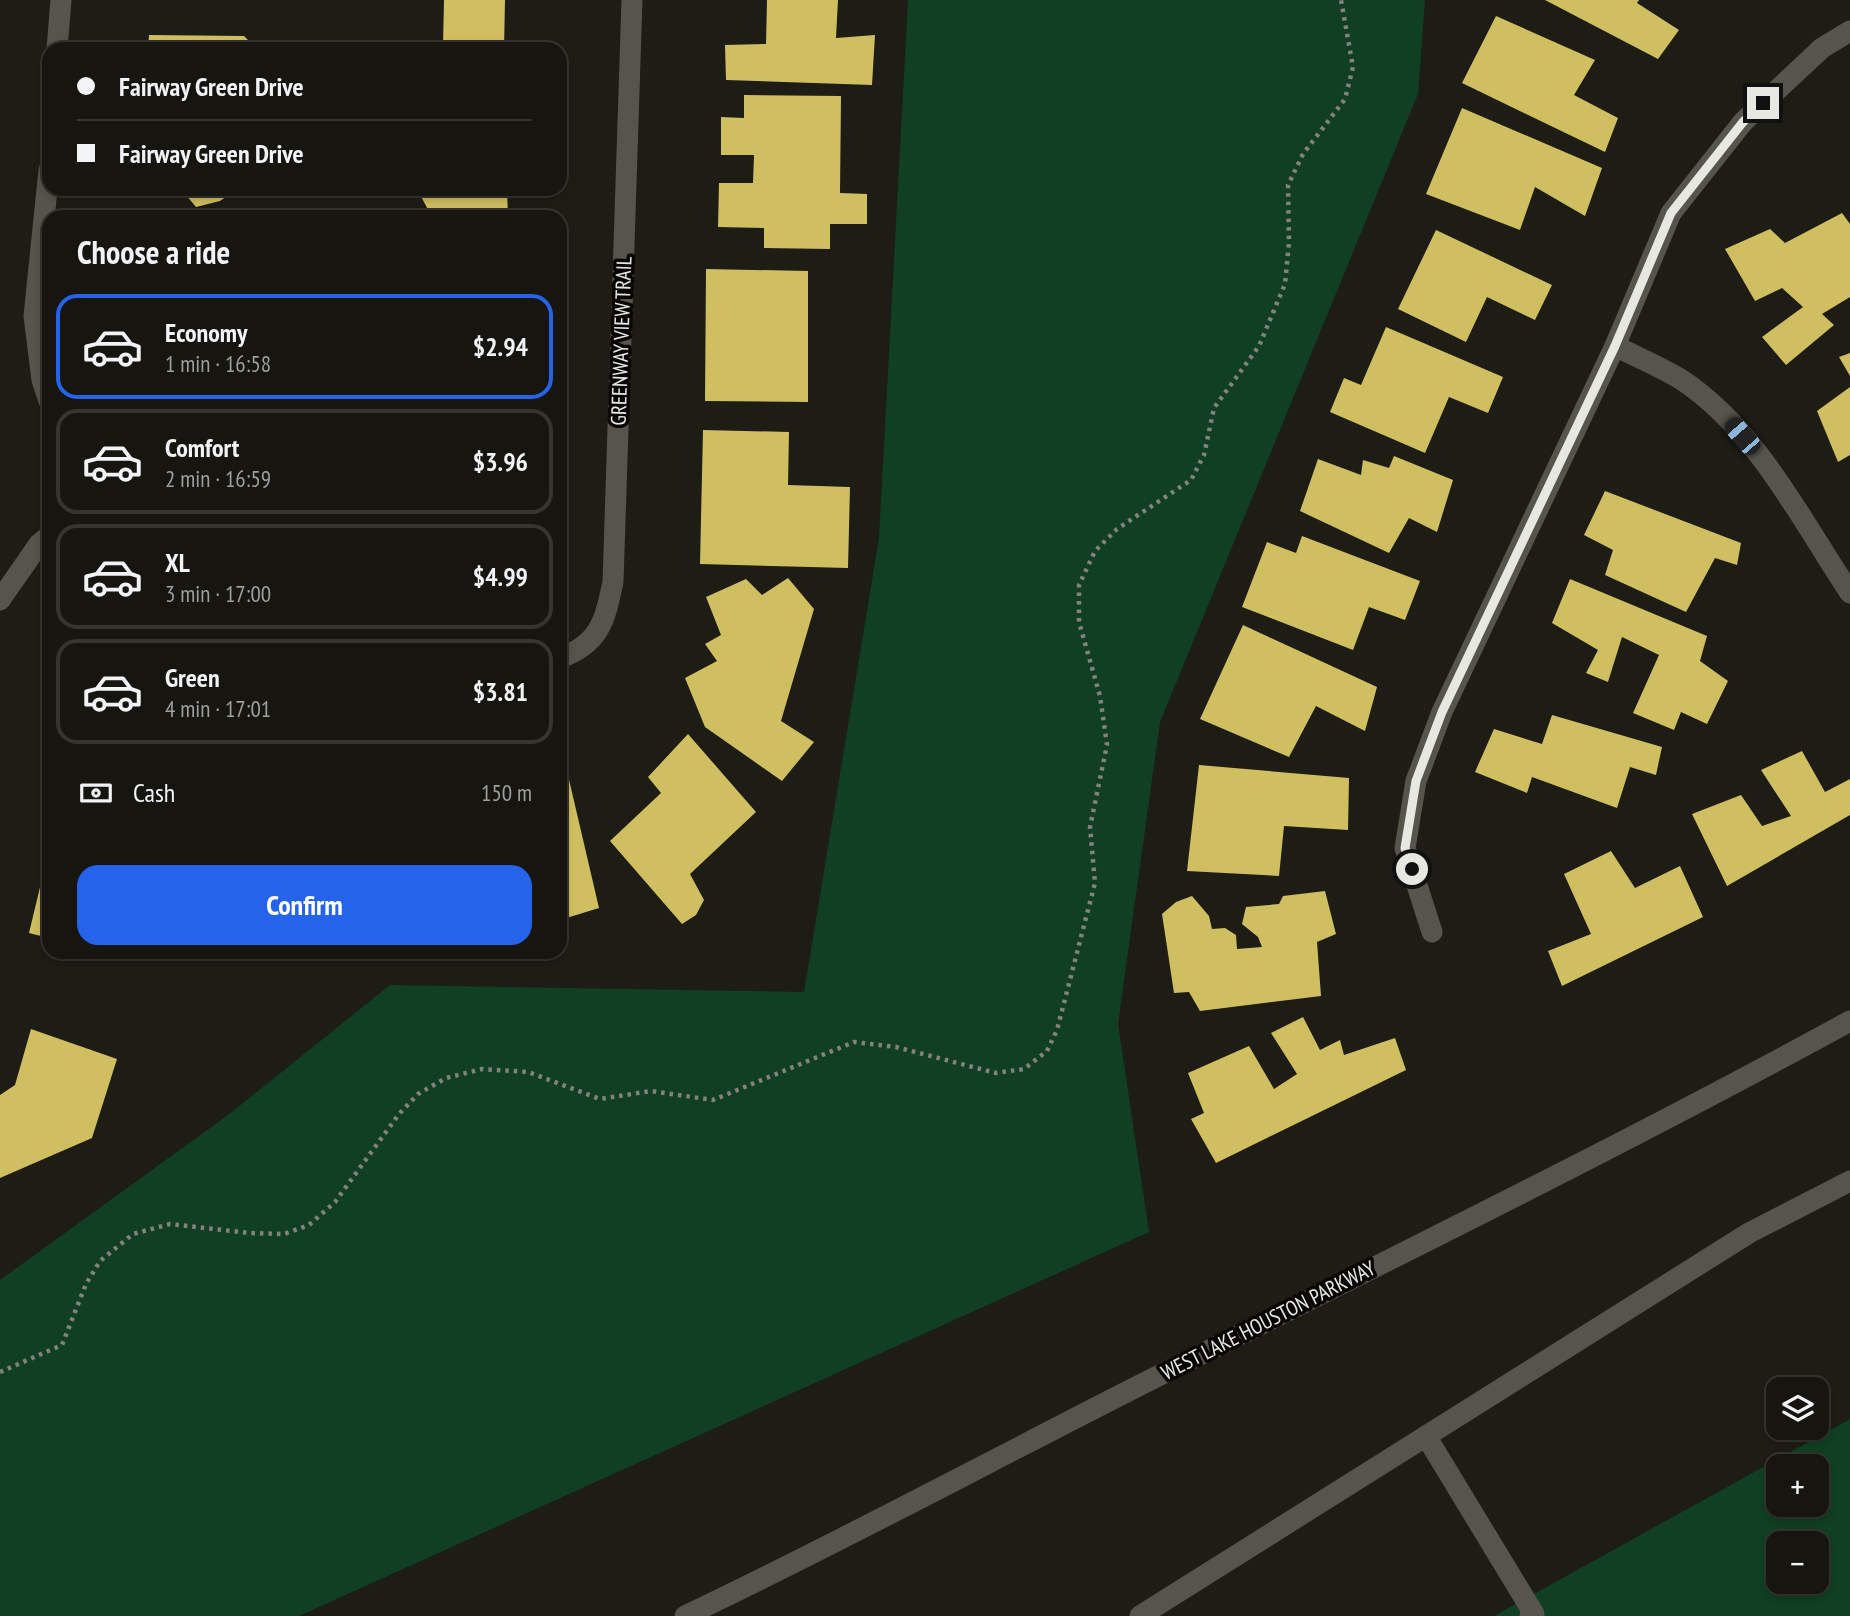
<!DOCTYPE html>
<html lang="en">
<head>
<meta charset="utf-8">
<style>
  body { margin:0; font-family:"PT Sans Narrow",sans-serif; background:#23221e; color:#f1f3f6; height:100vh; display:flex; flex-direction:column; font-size:26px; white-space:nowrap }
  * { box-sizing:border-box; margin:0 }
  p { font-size:23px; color:#9e9f9f }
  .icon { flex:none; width:38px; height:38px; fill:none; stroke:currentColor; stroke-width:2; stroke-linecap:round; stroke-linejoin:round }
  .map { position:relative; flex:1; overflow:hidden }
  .details { position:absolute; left:42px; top:210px; width:525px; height:749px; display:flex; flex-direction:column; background:#161510; border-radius:21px; box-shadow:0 4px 10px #0003,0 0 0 2px #353430 }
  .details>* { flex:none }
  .guide { position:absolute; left:42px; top:42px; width:525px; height:154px; border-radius:21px; box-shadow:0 4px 10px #0003,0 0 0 2px #353430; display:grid; align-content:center; height:154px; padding:0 35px; background:#161510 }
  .tools { position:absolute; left:1766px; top:1377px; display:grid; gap:14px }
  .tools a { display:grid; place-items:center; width:63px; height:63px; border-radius:14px; background:#161510; box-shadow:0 4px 10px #0003,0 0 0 2px #353430; font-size:35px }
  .end { position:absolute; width:32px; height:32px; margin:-16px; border:9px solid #e8e8e3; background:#111; box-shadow:0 0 0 4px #111 }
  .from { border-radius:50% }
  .car { position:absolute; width:21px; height:42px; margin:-21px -10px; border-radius:9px; box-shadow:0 0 5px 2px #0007; background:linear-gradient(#222 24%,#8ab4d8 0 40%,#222 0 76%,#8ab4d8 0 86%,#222 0) }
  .guide b { display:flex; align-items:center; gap:24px; height:66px; font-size:26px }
  .guide b+b { border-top:2px solid #353430 }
  .guide i { width:18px; height:18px; background:#f1f3f6 }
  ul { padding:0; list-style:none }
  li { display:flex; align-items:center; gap:21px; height:105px; margin:0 14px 10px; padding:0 21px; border:4px solid #353430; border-radius:21px }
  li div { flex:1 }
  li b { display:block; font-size:26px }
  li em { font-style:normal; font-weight:700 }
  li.active { border-color:#2563eb }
  li>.icon { width:63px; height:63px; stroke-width:1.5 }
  h2 { padding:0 35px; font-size:32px; line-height:84px }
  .pay { display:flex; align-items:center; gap:18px; height:77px; padding:0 35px; font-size:26px }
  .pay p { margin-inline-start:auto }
  .primary-button { display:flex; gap:14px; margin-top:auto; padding:14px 35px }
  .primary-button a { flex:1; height:80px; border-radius:21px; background:#2563eb; color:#fff; font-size:28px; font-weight:700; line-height:80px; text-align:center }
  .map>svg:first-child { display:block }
  .green { fill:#103f23; fill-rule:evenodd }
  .building { fill:#d0bf60 }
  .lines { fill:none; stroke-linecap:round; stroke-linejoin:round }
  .path { stroke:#83827d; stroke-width:4.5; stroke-dasharray:3.5 5; stroke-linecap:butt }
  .lane { stroke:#56554c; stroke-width:21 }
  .street { stroke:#56554c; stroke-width:21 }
  .secondary { stroke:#56554c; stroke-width:21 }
  .route { stroke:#e8e8e3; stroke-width:9 }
  .labels { text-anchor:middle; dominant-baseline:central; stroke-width:7; stroke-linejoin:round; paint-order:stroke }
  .street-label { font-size:21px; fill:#e8e8e3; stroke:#070604 }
</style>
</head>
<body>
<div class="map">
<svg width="1850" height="1616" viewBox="0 0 1850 1616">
  <rect width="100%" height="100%" fill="#1d1c15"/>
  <g class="green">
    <polygon points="908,0 1425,0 1418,94 1160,722 1118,1024 1149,1232 299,1616 0,1616 0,1280 228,1115 390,985 804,992 879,538"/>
    <path d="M1850 1419V1616H1494ZM1778 1466H1816V1505H1778ZM1778 1544H1816V1582H1778Z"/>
  </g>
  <g class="building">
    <polygon points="444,0 505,0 504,49 415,49 415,45 443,46"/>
    <polygon points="767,0 838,0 836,38 875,35 872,85 726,80 725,45 766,44"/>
    <polygon points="1545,0 1639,0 1637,3 1679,30 1658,59"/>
    <polygon points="1496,16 1595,60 1574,95 1618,118 1605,152 1462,83"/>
    <polygon points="149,35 244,36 257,49 148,49"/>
    <polygon points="744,95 841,96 840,193 867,194 867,224 830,224 830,249 764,248 764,228 718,227 719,183 753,183 754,155 721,155 721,117 744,118"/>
    <polygon points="1462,108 1602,168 1585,216 1535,187 1520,230 1426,194"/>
    <polygon points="181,189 237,189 220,201 196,207"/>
    <polygon points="417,189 507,189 508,217 432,217"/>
    <polygon points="1842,213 1850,224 1850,297 1822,314 1834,325 1786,365 1762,337 1803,307 1782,288 1755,301 1725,249 1770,229 1785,243"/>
    <polygon points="1436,230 1552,285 1535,320 1487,297 1466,342 1398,309"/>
    <polygon points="706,269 808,271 808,402 705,401"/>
    <polygon points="1386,327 1503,377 1488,413 1449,397 1425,453 1330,412 1344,378 1361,385"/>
    <polygon points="1850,353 1850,376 1839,357"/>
    <polygon points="1850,387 1850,455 1838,462 1817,411"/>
    <polygon points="703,430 789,432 788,485 850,487 848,568 700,564"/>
    <polygon points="1394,456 1453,480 1437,532 1409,518 1389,553 1300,511 1318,459 1361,475 1363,460 1389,468"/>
    <polygon points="1605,491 1741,543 1737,565 1715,558 1686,612 1605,575 1613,550 1584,535"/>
    <polygon points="1302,536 1420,581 1405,620 1369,607 1353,650 1242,607 1267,542 1296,553"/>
    <polygon points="788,578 814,609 781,721 814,742 782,781 705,727 685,678 717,661 705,644 721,635 706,597 746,579 762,595"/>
    <polygon points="1570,579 1707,636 1700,661 1728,681 1707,724 1681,712 1674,730 1633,713 1659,655 1622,637 1608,682 1586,673 1598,650 1552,623"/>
    <polygon points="1243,625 1377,687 1365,731 1316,706 1289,757 1200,719"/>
    <polygon points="1552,715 1662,747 1656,775 1630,767 1617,808 1532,777 1527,793 1475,772 1494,729 1542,744"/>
    <polygon points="688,734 756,812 690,874 704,900 696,915 682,924 610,841 661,793 648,777"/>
    <polygon points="560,741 599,908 560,920"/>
    <polygon points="1802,751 1825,792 1850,779 1850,815 1727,886 1692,814 1741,795 1762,826 1791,816 1761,770"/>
    <polygon points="1199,765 1349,778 1348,830 1284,826 1279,876 1187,871"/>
    <polygon points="1611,851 1635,888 1680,866 1703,917 1562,986 1548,951 1591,934 1564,874"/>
    <polygon points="48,854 49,854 49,938 29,933"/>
    <polygon points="1325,891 1336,934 1317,942 1321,996 1200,1011 1189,992 1174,993 1162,914 1176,902 1192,896 1209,916 1212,929 1225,928 1236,935 1237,949 1262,947 1258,937 1242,924 1246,907 1279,904 1283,896"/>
    <polygon points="1303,1017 1320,1050 1340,1040 1344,1055 1395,1038 1406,1070 1216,1163 1191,1119 1204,1113 1188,1073 1249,1046 1274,1089 1297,1074 1271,1033"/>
    <polygon points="31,1029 117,1059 92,1138 0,1178 0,1095 15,1085"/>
  </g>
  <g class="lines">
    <polyline class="path" points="0,1372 62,1345 86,1284 100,1261 133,1234 170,1224 249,1233 284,1234 309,1225 335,1202 399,1114 418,1094 446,1078 482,1069 528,1072 600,1099 651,1091 713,1100 854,1042 896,1047 996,1073 1024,1069 1047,1051 1057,1030 1095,883 1090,827 1107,745 1100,696 1079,622 1079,585 1095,551 1117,529 1191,480 1204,455 1214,408 1259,346 1285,284 1289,243 1288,185 1303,154 1345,99 1353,67 1341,0"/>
    <polyline class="lane" points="1426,1436 1534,1614 1530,1616"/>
    <g class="street">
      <polyline points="57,49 61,0"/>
      <polyline points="49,170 34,316 42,380 49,401"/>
      <path d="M1615 346C1637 357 1661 367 1682 380 1757 430 1802 521 1850 593"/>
      <polyline points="0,600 39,544 49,536"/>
      <path d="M560 658C600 644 605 620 613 582L632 0"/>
      <polyline points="1432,932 1405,848 1416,781 1442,712 1615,346 1671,213 1743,122 1822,48 1850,31"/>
    </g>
    <g class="secondary">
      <path d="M685 1616C845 1540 1001 1455 1160 1375 1390 1259 1623 1145 1850 1021"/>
      <polyline points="1140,1616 1749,1233 1850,1181"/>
    </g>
  </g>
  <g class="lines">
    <polyline class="route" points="1412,869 1405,848 1416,781 1442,712 1615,346 1671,213 1743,122 1763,103"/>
  </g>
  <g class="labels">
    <g class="street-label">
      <text transform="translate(621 341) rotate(-88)">GREENWAY VIEW TRAIL</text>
      <text transform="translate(1268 1320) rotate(-27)">WEST LAKE HOUSTON PARKWAY</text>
    </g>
  </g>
</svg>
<div class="tools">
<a><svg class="icon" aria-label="layers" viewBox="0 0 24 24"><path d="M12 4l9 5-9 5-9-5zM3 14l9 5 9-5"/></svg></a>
<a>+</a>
<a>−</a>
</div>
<i class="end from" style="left:1412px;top:869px"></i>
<i class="end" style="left:1763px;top:103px"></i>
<i class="car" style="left:1742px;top:436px;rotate:319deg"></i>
<div class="guide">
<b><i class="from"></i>Fairway Green Drive</b>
<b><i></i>Fairway Green Drive</b>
</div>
<section class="details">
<h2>Choose a ride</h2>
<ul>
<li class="active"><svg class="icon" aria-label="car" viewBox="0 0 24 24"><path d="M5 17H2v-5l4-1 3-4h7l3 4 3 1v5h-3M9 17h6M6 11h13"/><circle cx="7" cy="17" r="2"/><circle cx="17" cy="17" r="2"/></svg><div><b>Economy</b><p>1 min · 16:58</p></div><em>$2.94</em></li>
<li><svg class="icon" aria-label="car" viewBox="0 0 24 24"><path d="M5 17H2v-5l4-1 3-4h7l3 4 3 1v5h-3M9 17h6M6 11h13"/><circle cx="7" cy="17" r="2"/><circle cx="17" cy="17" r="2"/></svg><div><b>Comfort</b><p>2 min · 16:59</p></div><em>$3.96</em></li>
<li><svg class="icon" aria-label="car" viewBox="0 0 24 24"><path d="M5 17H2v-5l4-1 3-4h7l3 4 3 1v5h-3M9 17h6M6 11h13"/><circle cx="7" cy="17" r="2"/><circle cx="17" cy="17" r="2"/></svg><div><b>XL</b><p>3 min · 17:00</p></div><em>$4.99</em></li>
<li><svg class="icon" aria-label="car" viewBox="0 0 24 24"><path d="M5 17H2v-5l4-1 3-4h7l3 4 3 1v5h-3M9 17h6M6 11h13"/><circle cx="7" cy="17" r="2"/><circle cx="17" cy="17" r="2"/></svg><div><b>Green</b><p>4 min · 17:01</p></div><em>$3.81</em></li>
</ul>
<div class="pay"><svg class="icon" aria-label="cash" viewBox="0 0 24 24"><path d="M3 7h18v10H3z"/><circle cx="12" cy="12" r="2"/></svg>Cash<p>150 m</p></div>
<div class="primary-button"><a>Confirm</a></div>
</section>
</div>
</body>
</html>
